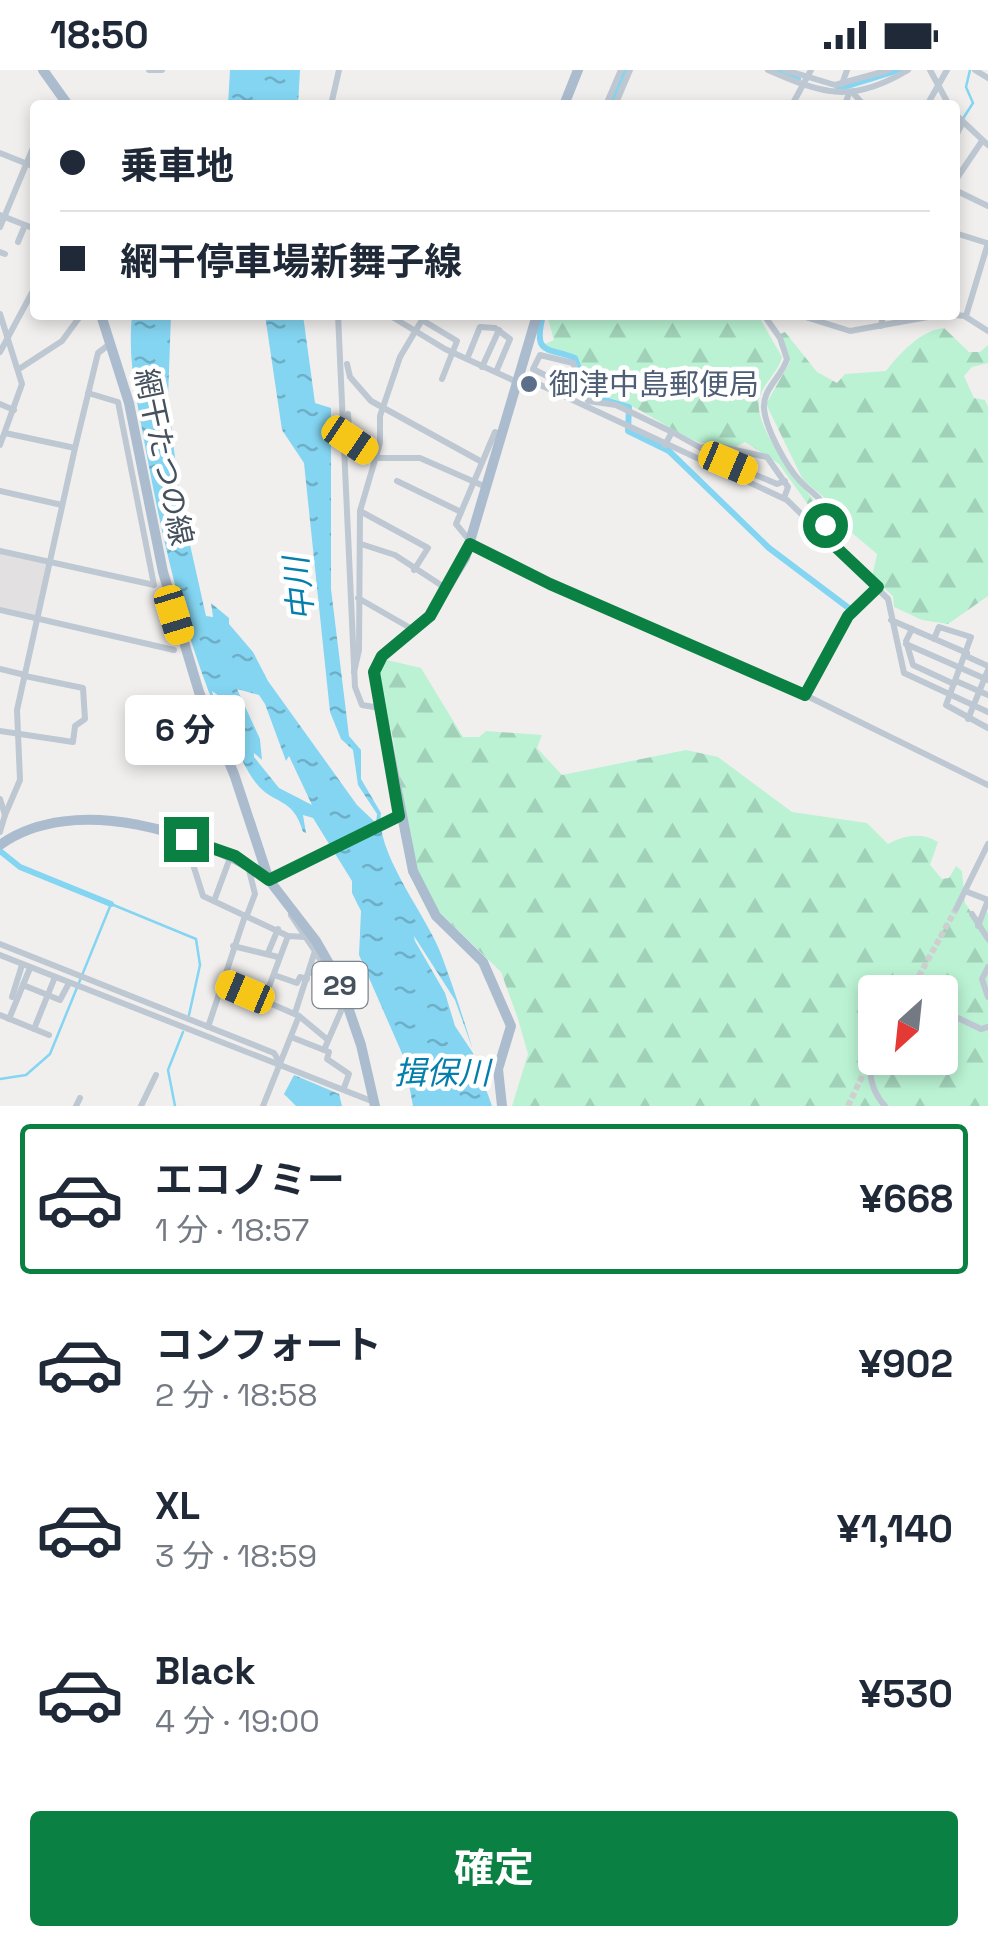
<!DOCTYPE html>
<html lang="ja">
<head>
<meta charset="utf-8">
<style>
  body { margin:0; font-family:"Space Grotesk","Noto Sans JP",sans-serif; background:#f6f6f7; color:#1f2937; height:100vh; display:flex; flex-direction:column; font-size:38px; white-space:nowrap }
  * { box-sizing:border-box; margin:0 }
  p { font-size:32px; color:#747a83 }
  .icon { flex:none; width:55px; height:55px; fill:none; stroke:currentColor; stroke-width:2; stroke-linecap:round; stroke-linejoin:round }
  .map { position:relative; height:1036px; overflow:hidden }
  .side { display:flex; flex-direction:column; background:#fff; flex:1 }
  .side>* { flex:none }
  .banner { position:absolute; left:30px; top:30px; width:930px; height:220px; border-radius:10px; box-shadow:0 5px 15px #0003; display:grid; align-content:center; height:220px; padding:0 30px; background:#fff }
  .needle { width:65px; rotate:207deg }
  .controls { position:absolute; left:858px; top:905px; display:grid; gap:20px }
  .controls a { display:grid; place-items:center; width:100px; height:100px; border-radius:10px; background:#fff; box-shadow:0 5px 15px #0003; font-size:50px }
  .end { position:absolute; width:45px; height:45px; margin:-22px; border:12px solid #0b8043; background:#fff; box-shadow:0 0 0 5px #fff }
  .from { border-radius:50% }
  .bubble { position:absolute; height:70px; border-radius:10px; background:#fff; box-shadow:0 5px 15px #0003; font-size:32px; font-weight:700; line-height:70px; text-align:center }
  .car { position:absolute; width:30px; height:60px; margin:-30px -15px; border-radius:12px; box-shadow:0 0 8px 2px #0007; background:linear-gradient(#f5c518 24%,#345 0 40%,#f5c518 0 76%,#345 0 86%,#f5c518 0) }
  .banner b { display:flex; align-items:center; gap:35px; height:95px; font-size:38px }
  .banner b+b { border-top:2px solid #e0e1e3 }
  .banner i { width:25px; height:25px; background:#1f2937 }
  ul { padding:18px 0 0; list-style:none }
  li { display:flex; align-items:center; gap:30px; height:150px; margin:0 20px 15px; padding:0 10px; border:5px solid transparent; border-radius:10px }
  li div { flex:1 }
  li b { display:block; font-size:38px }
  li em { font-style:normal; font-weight:700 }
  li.selected { border-color:#0b8043 }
  li>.icon { width:90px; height:90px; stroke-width:1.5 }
  .cta { display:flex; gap:20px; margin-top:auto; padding:20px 30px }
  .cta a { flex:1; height:115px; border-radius:10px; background:#0b8043; color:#fff; font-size:40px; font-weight:700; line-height:115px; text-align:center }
  .status { display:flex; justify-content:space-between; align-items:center; height:70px; padding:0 50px; background:#fff; direction:ltr }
  .status svg { height:28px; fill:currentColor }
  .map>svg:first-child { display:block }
  .education { fill:#e2e0e0 }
  .forest { fill:url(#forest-firs); fill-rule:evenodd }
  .water { fill:url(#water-ripples); fill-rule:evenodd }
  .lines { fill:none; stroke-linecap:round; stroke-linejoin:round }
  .stream { stroke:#84d5f2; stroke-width:2.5 }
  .river { stroke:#84d5f2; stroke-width:6 }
  .minor-tunnel { stroke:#cfcfd1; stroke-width:6; stroke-dasharray:6 3; stroke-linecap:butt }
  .minor { stroke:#bec8d2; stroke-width:6 }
  .major { stroke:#acbccf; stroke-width:10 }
  .route { stroke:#0b8043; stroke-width:12 }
  .service-dot { fill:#5c6f8a; stroke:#fff; stroke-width:4 }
  .labels { text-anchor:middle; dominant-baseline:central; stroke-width:9; stroke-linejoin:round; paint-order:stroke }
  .shield { fill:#fff; stroke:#7d858e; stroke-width:2.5 }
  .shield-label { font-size:28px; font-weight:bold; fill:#45515d }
  .service-label { font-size:30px; fill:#4e5e75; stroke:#fff; text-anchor:start }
  .street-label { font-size:30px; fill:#45515d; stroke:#fff }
  .water-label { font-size:32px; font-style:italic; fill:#047eab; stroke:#fff }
</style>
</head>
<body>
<div class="status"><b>18:50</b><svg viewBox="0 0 49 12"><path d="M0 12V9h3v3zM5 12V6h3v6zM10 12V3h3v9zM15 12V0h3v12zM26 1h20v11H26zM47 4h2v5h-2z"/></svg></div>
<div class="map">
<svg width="988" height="1036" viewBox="0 0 988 1036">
  <defs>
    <pattern id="forest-firs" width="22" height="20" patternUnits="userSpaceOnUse" patternTransform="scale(2.5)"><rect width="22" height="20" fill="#baf2d3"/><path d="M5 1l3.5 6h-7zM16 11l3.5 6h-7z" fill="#a1d1b8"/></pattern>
    <pattern id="water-ripples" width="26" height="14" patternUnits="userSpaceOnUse" patternTransform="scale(2.5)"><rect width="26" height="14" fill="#84d5f2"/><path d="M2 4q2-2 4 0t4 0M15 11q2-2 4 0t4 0" fill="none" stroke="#6eafc7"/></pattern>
  </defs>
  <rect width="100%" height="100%" fill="#f1efee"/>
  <polygon class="education" points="0,483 47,494 36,546 0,538"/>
  <g class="forest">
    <path d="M547 245H758L782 287C778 303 762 314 759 330 754 359 800 414 818 435L814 443 779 394 745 372 734 378C720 372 709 376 696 371 666 359 625 324 595 326L576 288 548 281 543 275 554 270Z"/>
    <path d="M944 258 969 282H980L988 275V293L972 297 964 306 974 328 985 330 988 337V526L948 554 922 550 894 537 893 526 872 507 877 484 851 462 843 443 803 410 766 334 790 292 780 264 785 262 817 302 837 313 845 304 886 301C899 284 921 260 944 258Z"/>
    <path d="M387 590 421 598 463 667H479L486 661 542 665 537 678 562 705 686 680 718 687 792 742 867 753 888 774C904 765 923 762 938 772L930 795 942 809 949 808 956 796 962 801 965 833 975 848 988 842V1036H512L528 984 518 949 501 902 431 834 417 804 392 664 377 610 380 595ZM875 922H940V988H875Z"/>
  </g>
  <g class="water">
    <polygon points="230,0 300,0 298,35 228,35"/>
    <path d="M132 245H171L168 329 180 430 206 546 213 547 211 533 229 548V554L253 582 268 611 357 735 376 753 377 744 358 715 353 680 341 669 330 642 304 393 282 360 265 245H303L315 333 331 338V519L349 666 361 680V709L381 743C375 783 427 846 441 884 453 916 463 947 473 980L455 930 414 866 415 871 445 923 455 956 473 983 492 1036H413L404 988 359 885 361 841 352 823V811L313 748 303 745 306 763 303 762C293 726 274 736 256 713 239 692 226 651 219 626L212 621 219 647C183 562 163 472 146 381 138 335 127 292 132 245ZM237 619 259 625 265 634 286 691 289 686 312 735 279 718 254 687V683L262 690 260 669Z"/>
    <polygon points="294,1005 339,1024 342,1036 296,1036 284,1024"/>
  </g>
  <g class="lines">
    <g class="stream">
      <polyline points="962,50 973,33 966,17 970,0"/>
      <polyline points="0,1009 26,1005 50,984 111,834 196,869 200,895 189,945"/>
      <polyline points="175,1036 168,1000 183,962"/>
    </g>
    <g class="river">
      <polyline points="777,0 798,9"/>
      <polyline points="838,19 899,0"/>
      <polyline points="610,35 626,0"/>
      <path d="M543 245C533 285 546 277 575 288L589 325 629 337 628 361 669 381 769 478 850 539 846 546"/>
      <polyline points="0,781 20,797 111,834"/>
    </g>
    <g class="minor-tunnel">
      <polyline points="910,922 956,839"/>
      <polyline points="848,1036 875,979"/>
    </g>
    <g class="minor">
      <polyline points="149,0 162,0"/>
      <path d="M768 0C823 24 852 34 908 0"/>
      <polyline points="785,0 835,15 889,0"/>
      <polyline points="930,0 949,35"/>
      <polyline points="975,0 988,8"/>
      <polyline points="842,14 847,0"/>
      <polyline points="852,22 864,35"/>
      <polyline points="331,35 339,0"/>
      <polyline points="606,35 621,0"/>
      <polyline points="615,35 630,0"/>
      <polyline points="792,35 811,0"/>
      <polyline points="845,35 849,23"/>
      <polyline points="927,35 947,0"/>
      <polyline points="955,44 988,75"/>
      <polyline points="955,68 962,54"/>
      <polyline points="0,83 35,97"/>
      <polyline points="955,111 982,71"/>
      <polyline points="955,120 988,136"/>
      <polyline points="0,145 35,159"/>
      <polyline points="0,157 35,73"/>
      <polyline points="955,163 987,173"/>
      <polyline points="18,172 25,155"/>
      <polyline points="0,182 5,184"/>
      <polyline points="0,244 22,314 0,375"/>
      <polyline points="338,245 355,617 362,635 380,638"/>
      <polyline points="389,245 445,279 517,312"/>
      <path d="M764 245 780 268 787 289C782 307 762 319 764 339 766 359 786 396 800 411 816 428 838 435 821 462"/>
      <polyline points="799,245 850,261 939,245"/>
      <polyline points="955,245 966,246 988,173"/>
      <polyline points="966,247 988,261"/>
      <polyline points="881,256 883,245"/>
      <polyline points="0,282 35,217"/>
      <polyline points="467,289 480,257 495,258 510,269 496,302"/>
      <polyline points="347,294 350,307 371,331 482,392"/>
      <polyline points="482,297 499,260"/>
      <polyline points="19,299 62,271 81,245"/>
      <polyline points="519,305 787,430 888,529 904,603 988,642"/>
      <polyline points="561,313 533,299 540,285 573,293 588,331 616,335 672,362"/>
      <polyline points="556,323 561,313 582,321"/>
      <polyline points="0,334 14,340"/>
      <polyline points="348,344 350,370 377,388 420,388 486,417"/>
      <polyline points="5,363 75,378"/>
      <polyline points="665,375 672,362 728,393"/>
      <polyline points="701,378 713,375 767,387 788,417 784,428"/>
      <polyline points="724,403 728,393 777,414 785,411"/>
      <polyline points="397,411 461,442"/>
      <polyline points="0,421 62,435"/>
      <polyline points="470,471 456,454 495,362 502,365"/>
      <polyline points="470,473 549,514 805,625 988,715"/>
      <polyline points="361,474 395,485 447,519"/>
      <polyline points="0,481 154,515 118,332 88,323"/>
      <polyline points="414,500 428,478 360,441 380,373 380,346 400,287 422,250 457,271 442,309"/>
      <polyline points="358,528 412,559"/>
      <polyline points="0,540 174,580"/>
      <polyline points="891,550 967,583"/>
      <polyline points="912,559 906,571 913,595 954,614"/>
      <polyline points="934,569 939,557 971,567 946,635 988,658"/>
      <polyline points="906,574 988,610"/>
      <polyline points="966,586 988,596"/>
      <polyline points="0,599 25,605"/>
      <polyline points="354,602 359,580 360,441"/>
      <polyline points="956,611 988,625"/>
      <polyline points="805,625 848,547 878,517"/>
      <polyline points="968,649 988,600"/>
      <polyline points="0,661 73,672 75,656 85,649 83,618 25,606"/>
      <polyline points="0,729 5,745 0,762"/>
      <polyline points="5,745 20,710 17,640 75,378 98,283 111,273"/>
      <polyline points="185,769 203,826 288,866 305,867"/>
      <polyline points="965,821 988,830 978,856"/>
      <polyline points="214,831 230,788"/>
      <polyline points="956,839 988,774"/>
      <polyline points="972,844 988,869"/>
      <polyline points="247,845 255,824 249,800"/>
      <polyline points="291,845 315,881 295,943"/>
      <polyline points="0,874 274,983 280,993"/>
      <polyline points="233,876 278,887"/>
      <polyline points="316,882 340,928"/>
      <polyline points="268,883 278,859"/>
      <polyline points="0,885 374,1032"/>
      <polyline points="988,897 982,909 988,927"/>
      <polyline points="309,902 331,911"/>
      <polyline points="274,905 297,913 300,907 307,909"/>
      <polyline points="226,914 299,946 263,1036"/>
      <polyline points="23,915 60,930 69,913"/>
      <polyline points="12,927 22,895"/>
      <polyline points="264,930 288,866"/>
      <polyline points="0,945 49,965"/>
      <polyline points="299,946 328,970"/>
      <polyline points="9,949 30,898"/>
      <polyline points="208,957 245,846"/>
      <polyline points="940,957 958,948 981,959 988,957"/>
      <polyline points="34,959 55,907"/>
      <polyline points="291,967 329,982 327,989 349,1004 344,1018"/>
      <polyline points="324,980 341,941 340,928"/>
      <path d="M875 985C865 1001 873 1023 885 1036"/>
      <polyline points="76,1036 80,1028"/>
      <polyline points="141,1036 156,1005"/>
    </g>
    <g class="major">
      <polyline points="43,0 68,35"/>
      <polyline points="564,35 578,0"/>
      <polyline points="101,245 129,333 163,502 199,622 234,704 269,810 316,871 339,911 361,975 375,1036"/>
      <path d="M0 775C73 722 203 762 269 810"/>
      <polyline points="269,810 399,746"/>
      <polyline points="502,1036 498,999 511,956 483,892 436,846 413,801 374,603 382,586 430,545 465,488 537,245"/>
    </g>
  </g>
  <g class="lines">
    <polyline class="route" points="186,769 235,786 269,810 399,746 374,602 382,586 430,546 470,474 550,514 805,625 848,546 878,517 820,462 825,455"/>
  </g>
  <circle class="service-dot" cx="529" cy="314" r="10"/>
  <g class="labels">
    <rect class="shield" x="312.5" y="892" width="55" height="46" rx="8"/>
    <g class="shield-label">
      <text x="340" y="915">29</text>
    </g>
    <g class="service-label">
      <text x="549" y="314">御津中島郵便局</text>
    </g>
    <g class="street-label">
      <text transform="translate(164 387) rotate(78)">網干たつの線</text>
    </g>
    <g class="water-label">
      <text transform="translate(299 519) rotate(-96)">中川</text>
      <text x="442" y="1003">揖保川</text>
    </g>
  </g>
</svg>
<div class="controls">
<a><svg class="needle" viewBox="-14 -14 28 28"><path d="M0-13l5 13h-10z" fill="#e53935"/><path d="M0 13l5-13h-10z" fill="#747a83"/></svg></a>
</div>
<i class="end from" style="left:825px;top:455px"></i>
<i class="end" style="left:186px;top:769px"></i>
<div class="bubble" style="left:125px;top:625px;width:120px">6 分</div>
<i class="car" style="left:350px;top:370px;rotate:124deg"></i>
<i class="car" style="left:728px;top:393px;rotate:113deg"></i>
<i class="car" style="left:174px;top:545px;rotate:163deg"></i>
<i class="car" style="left:245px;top:922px;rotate:293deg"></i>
<div class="banner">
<b><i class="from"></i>乗車地</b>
<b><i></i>網干停車場新舞子線</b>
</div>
</div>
<section class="side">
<ul>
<li class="selected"><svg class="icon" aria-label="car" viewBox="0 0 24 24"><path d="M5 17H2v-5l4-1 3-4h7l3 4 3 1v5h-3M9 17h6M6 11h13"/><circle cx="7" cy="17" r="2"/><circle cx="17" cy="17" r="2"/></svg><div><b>エコノミー</b><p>1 分 · 18:57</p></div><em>¥668</em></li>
<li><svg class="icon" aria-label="car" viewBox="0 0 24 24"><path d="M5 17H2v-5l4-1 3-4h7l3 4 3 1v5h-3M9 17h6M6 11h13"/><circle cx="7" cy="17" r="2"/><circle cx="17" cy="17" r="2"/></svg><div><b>コンフォート</b><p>2 分 · 18:58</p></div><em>¥902</em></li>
<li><svg class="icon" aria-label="car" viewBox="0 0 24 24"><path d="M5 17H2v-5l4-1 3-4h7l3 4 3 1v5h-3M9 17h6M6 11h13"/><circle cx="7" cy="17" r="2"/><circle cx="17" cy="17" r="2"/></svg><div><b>XL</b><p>3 分 · 18:59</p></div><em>¥1,140</em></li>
<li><svg class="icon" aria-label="car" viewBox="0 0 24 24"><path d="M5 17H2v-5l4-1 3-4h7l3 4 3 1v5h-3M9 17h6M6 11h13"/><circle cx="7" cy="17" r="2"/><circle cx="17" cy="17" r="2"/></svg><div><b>Black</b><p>4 分 · 19:00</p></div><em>¥530</em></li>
</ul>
<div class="cta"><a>確定</a></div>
</section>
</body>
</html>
